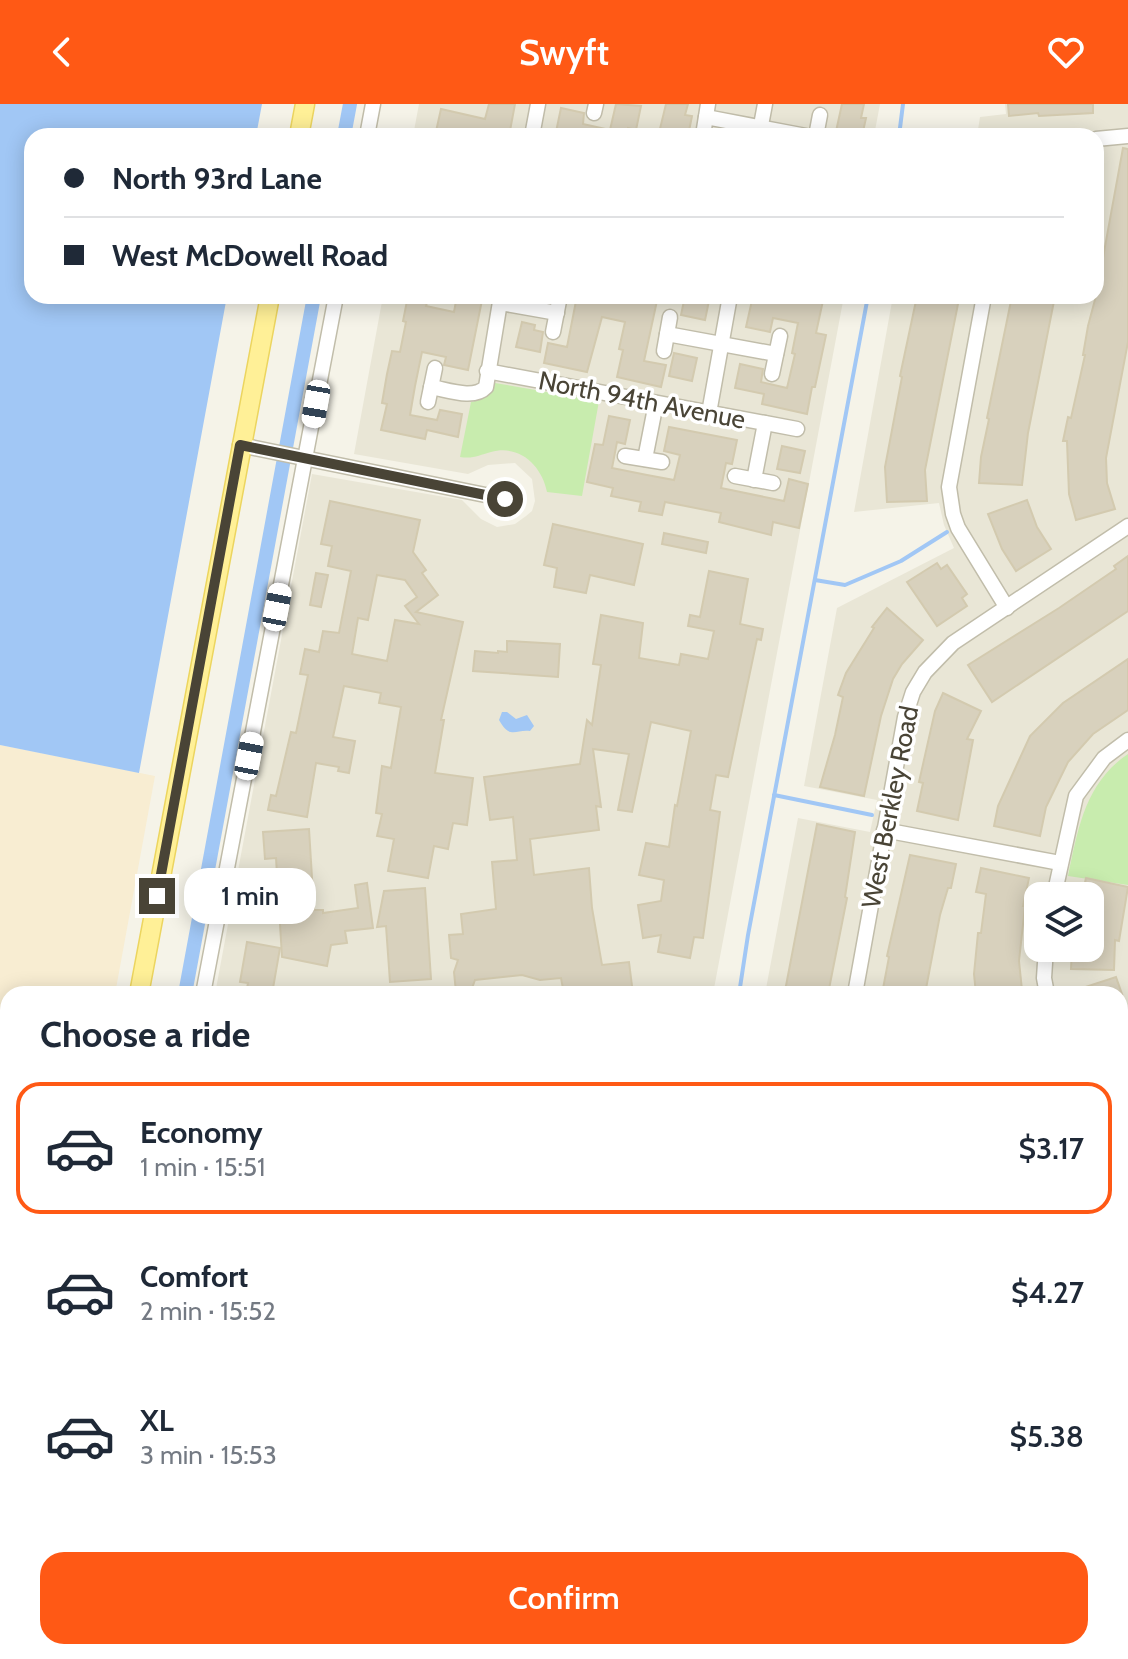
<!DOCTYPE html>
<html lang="en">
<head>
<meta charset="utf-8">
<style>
  body { margin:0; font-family:Cabin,sans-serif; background:#f6f6f7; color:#1f2937; height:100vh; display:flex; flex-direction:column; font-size:30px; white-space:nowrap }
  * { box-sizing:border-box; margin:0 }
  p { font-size:26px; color:#747a83 }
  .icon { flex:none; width:44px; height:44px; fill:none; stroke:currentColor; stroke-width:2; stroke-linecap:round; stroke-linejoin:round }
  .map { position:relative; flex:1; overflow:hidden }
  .side { position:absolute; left:0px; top:882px; width:1128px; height:674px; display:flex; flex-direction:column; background:#fff; border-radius:24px 24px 0 0; box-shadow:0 4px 20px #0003 }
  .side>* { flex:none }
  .hud { position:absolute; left:24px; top:24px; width:1080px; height:176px; border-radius:24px; box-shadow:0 4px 20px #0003; display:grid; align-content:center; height:176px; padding:0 40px; background:#fff }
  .tools { position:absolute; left:1024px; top:778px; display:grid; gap:16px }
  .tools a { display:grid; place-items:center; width:80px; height:80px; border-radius:16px; background:#fff; box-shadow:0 4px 20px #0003; font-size:40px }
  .end { position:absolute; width:36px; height:36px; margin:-18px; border:10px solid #494436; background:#fff; box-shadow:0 0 0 4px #fff }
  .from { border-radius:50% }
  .bubble { position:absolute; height:56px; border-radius:24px; background:#fff; box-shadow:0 4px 20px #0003; font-size:26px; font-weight:600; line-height:56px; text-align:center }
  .car { position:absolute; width:24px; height:48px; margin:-24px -12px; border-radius:10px; box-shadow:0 0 6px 2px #0007; background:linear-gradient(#fff 24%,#345 0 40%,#fff 0 76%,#345 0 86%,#fff 0) }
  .hud b { display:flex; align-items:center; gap:28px; height:76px; font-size:30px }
  .hud b+b { border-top:2px solid #e0e1e3 }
  .hud i { width:20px; height:20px; background:#1f2937 }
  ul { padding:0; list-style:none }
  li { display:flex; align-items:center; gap:24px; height:132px; margin:0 16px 12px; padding:0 24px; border:4px solid transparent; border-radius:24px }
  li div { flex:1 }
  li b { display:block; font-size:30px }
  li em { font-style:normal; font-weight:600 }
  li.selected { border-color:#ff5915 }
  li>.icon { width:72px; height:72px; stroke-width:1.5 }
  h2 { padding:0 40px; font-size:36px; line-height:96px }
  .cta { display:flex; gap:16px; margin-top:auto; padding:16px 40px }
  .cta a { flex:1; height:92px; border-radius:24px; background:#ff5915; color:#fff; font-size:32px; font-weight:600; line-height:92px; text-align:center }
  header { display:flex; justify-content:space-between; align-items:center; height:104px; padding:0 40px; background:#ff5915; color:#fff; font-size:36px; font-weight:600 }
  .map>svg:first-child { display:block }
  .residential { fill:#e9e6d6; fill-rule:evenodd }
  .commercial { fill:#f8edd2 }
  .green { fill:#c8ecae }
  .water { fill:#a1c7f5 }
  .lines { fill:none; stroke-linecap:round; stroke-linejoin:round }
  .stream { stroke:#a1c7f5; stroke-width:4 }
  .canal { stroke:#a1c7f5; stroke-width:14 }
  .building { fill:#d8d1bd; stroke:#d3caaf; stroke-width:2; fill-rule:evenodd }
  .minor-casing { stroke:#c1bdaa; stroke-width:17 }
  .major-casing { stroke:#ecd55f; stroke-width:21 }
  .minor { stroke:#fff; stroke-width:14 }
  .major { stroke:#fff097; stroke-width:18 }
  .route { stroke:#494436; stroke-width:10 }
  .labels { text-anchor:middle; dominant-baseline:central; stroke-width:7; stroke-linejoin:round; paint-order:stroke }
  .street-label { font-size:26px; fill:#494436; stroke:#fff }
</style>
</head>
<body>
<header><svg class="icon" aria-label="back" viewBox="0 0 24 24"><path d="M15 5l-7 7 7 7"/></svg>Swyft<svg class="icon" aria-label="heart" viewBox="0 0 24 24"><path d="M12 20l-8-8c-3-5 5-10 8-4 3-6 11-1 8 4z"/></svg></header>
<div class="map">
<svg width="1128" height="1555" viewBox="0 0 1128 1555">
  <rect width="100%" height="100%" fill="#f5f3e8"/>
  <g class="residential">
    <polygon points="419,0 880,0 874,32 413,32"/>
    <path d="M1005 0H1128V1555H721L716 1548H1120V890H765L798 714 870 728 877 696 804 682 837 504 954 444 944 421 939 399 854 408 893 192H1096V32H977L980 13 1006 10ZM1038 792H1090V844H1038Z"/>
    <polygon points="383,192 844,192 713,890 215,890 312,370 462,396 481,415 497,423 515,420 526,412 532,407 535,397 532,375 515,359 488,361 468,370 354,350"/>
    <polygon points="275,1548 590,1548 589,1555 297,1555"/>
  </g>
  <polygon class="commercial" points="0,641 155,672 115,890 8,890 8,1464 0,1486"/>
  <g class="green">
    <path d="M495 279 599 297 582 392 547 388C542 362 520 340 491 348 479 351 474 355 460 353L471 298C485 295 490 292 495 279Z"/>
    <path d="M1128 650V781L1068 772C1078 725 1085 679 1128 650Z"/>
    <polygon points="1128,1191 1128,1323 1120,1307 1120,1196"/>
  </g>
  <g class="water">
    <polygon points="0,0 262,0 256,32 32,32 32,192 227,192 139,669 0,641"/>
    <path d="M502 608H507L516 615 527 611 534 622 530 627C516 625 510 636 499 616Z"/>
  </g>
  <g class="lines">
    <g class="stream">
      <polyline points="899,32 903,0"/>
      <polyline points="815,476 845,481 901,457 947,428"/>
      <polyline points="774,691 872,711"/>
      <polyline points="739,890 748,831 868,192"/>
      <polyline points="621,1548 624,1555"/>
    </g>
    <g class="canal">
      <polyline points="344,32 350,0"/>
      <polyline points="185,890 314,192"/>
    </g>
  </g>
  <g class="building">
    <polygon points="489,0 515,0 509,32 435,32 441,5 485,15"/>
    <polygon points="616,0 641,2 636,26 628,24 626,32 575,32 556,28 561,4 584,9 583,20 610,26"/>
    <polygon points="666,0 688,0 685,11 692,12 688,32 659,29"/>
    <polygon points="842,0 864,0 861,14 866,14 862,32 835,32"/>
    <polygon points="1008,0 1093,0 1093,9 1039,12 1038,9 1009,12"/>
    <polygon points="1123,44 1128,45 1128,238 1106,354 1107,379 1115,405 1076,416 1069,390 1067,337 1063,337 1068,313 1071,314 1085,251 1083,251 1088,222 1096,192"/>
    <polygon points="408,192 429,192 426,202 454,208 457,192 482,196 468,266 444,261 446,253 422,248 415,282 410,311 437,316 440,306 462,310 458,333 427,326 425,335 381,326 387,300 382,299 387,270 392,247 400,248 406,218 403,217"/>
    <polygon points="577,192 658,192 644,257 666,261 661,283 617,273 623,246 619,245 625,218 602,213 587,268 544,259 548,239 567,243"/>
    <polygon points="685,192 710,192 705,216 681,211"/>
    <polygon points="753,192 824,192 816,229 826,231 815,283 812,283 807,310 762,300 764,290 735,284 740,260 763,265 761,278 787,284 795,250 792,249 798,219 773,214 770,228 746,223"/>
    <polygon points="917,192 958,192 958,200 925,366 927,397 887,398 885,363 902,273 900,272"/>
    <polygon points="1012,192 1055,192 1028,329 1022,381 979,379 981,353 989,315 987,314"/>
    <polygon points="522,218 535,221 534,226 543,228 540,248 516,243"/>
    <polygon points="674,249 697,254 692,277 669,272"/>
    <polygon points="609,312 630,316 625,340 617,338 612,364 647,371 674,376 680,351 664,347 669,323 737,336 732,360 726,359 721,384 784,397 789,375 808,380 799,424 773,418 771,431 719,418 721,409 665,398 662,411 639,407 641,398 611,392 613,384 587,378 595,340 603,341"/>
    <polygon points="782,342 805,347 800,369 777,365"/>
    <polygon points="1027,396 1037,423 1051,445 1016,467 1002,445 988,410"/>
    <path d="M330 397 420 416 413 448 426 466 422 469 438 491 416 508 463 518 441 616H444L435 669 473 674 467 721 453 719 448 745 434 742 428 774 388 767 394 735 377 732 382 710 376 709 382 662 391 664 401 603 379 599 381 589 344 582 333 633 355 637 349 669 338 667 339 663 316 659 307 713 268 706 271 691 276 692 291 628 296 629 308 571 300 570 305 545 319 548 323 527 339 529 351 467 328 462 332 442 321 440ZM377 471 405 476 417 493 405 502 419 520 395 516 387 557 352 550 358 514 368 516Z"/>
    <polygon points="553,420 643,440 634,481 590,471 586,489 554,483 557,464 544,461"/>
    <polygon points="664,429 708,438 706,449 662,440"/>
    <polygon points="1128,452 1128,507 992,598 968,561 1059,504 1116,465 1114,462"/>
    <polygon points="937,459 941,465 947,461 967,490 962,494 967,502 937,522 907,478"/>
    <polygon points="709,467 748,475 740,520 763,525 761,536 757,535 728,673 716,671 710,706 720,708 703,834 694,833 690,854 658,848 661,831 643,834 638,801 661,797 664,776 639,771 646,739 669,743 675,701 677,702 691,627 651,618 632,708 618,706 629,650 593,645 601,703 596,702 599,726 530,735 534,771 589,764 592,804 602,861 629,858 633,890 564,890 561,874 540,876 522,871 475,876 471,887 456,888 454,868 458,856 451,854 449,831 463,830 461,810 496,805 492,758 517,756 513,713 490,716 484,673 580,660 587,616 592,621 601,561 593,560 601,511 643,519 639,554 679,561 681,550 708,555 714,527 688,522 690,511 700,513"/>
    <polygon points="316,469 328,471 321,503 310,501"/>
    <polygon points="887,504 923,536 902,560 893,575 881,612 864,692 820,683 835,631 843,593 838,591 846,569 874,524 872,523"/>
    <polygon points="507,537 560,540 558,573 473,567 475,547 498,549 498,547 507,548"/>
    <polygon points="1128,555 1128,606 1093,630 1068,658 1046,703 1040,732 994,722 998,702 1030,632 1063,599"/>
    <polygon points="943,589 981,607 967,635 973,636 958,716 917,707 923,679 919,678 935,607"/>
    <polygon points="817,720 855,728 845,793 847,794 828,890 800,890 785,887"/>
    <polygon points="309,725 314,806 323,806 323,809 358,804 355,781 367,779 373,824 345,827 347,839 331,841 327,862 282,853 276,754 265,755 263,728"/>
    <polygon points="910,751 956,760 951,784 948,784 940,811 925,890 882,890 889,853 887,852"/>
    <polygon points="981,764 1029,774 1023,802 1025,802 1019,857 1022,886 976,890 974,870 978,829 981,829 986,790 976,788"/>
    <polygon points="1086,774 1128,783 1119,837 1115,836 1114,866 1071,865 1072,844 1090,844 1090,792 1082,792"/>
    <polygon points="425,784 431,875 390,878 386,822 377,823 384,787"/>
    <polygon points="247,838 280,844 272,890 246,890 248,879 240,878"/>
    <polygon points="1116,873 1122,890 1071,890 1070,888"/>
  </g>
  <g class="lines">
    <defs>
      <g id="minor">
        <polyline points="594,9 596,0"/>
        <polyline points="706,13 806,32"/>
        <polyline points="704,25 708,0"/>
        <polyline points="367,32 373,0"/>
        <polyline points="532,32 538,0"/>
        <polyline points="759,32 765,0"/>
        <polyline points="816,32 820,11"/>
        <polyline points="1096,35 1128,32"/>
        <polyline points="984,192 949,383 953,410 958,424 1007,504"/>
        <polyline points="500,199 557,209"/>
        <polyline points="553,228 560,192"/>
        <polyline points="667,230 776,250"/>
        <polyline points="664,247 670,213"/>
        <polyline points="487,267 797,325"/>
        <polyline points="772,270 780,232"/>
        <path d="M431 283C448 286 474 296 486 283L501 192"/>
        <polyline points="428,298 435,264"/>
        <polyline points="709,309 730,192"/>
        <polyline points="240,341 505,395"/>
        <polyline points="625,352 662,358"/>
        <polyline points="645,355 656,299"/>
        <polyline points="735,372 773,379"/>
        <polyline points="754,376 765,319"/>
        <polyline points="884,726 1060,759"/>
        <polyline points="1054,792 1076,692 1104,654 1128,636"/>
        <polyline points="1046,844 1044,874 1047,890"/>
        <polyline points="203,890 336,192"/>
        <polyline points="855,890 905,613 913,588 925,568 953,539 1128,422"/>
        <polyline points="1120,1018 1128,1029"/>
        <polyline points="1120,1332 1123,1353 1120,1371"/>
        <polyline points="735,1548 735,1552 740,1555"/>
        <polyline points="908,1555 909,1548"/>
        <polyline points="1085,1555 1086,1548"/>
      </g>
      <g id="major">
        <polyline points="299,32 305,0"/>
        <polyline points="139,890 270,192"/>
        <polyline points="0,1518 8,1520"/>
        <polyline points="133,1548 167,1555"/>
        <polyline points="14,1555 15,1548"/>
      </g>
    </defs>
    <use href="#minor" class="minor-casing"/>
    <use href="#major" class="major-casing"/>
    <use href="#minor" class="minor"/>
    <use href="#major" class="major"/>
  </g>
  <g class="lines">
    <polyline class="route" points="157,792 240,341 505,395"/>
  </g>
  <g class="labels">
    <g class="street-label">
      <text transform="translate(642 296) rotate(11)">North 94th Avenue</text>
      <text transform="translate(890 703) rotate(-79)">West Berkley Road</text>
    </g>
  </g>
</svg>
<div class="tools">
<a><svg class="icon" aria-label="layers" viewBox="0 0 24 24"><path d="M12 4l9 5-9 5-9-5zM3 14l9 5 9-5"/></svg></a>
</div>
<i class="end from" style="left:505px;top:395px"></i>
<i class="end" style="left:157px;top:792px"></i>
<div class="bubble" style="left:184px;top:764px;width:132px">1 min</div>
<i class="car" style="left:316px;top:300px;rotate:190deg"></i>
<i class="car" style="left:277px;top:503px;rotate:11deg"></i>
<i class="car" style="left:249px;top:652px;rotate:11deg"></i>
<div class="hud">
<b><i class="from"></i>North 93rd Lane</b>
<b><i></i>West McDowell Road</b>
</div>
<section class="side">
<h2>Choose a ride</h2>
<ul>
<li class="selected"><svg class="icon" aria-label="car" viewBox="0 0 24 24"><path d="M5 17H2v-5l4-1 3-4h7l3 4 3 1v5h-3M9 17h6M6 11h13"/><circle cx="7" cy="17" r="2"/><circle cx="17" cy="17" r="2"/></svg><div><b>Economy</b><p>1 min · 15:51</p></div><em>$3.17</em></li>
<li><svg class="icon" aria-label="car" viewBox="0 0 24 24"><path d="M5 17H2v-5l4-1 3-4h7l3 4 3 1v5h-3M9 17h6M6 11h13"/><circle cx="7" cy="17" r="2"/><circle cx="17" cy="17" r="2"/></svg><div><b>Comfort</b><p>2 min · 15:52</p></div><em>$4.27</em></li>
<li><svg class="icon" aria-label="car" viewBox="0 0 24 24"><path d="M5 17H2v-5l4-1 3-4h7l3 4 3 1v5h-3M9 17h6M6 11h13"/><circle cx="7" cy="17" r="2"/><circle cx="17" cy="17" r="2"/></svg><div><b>XL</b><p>3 min · 15:53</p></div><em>$5.38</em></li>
</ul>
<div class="cta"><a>Confirm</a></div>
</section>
</div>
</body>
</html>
